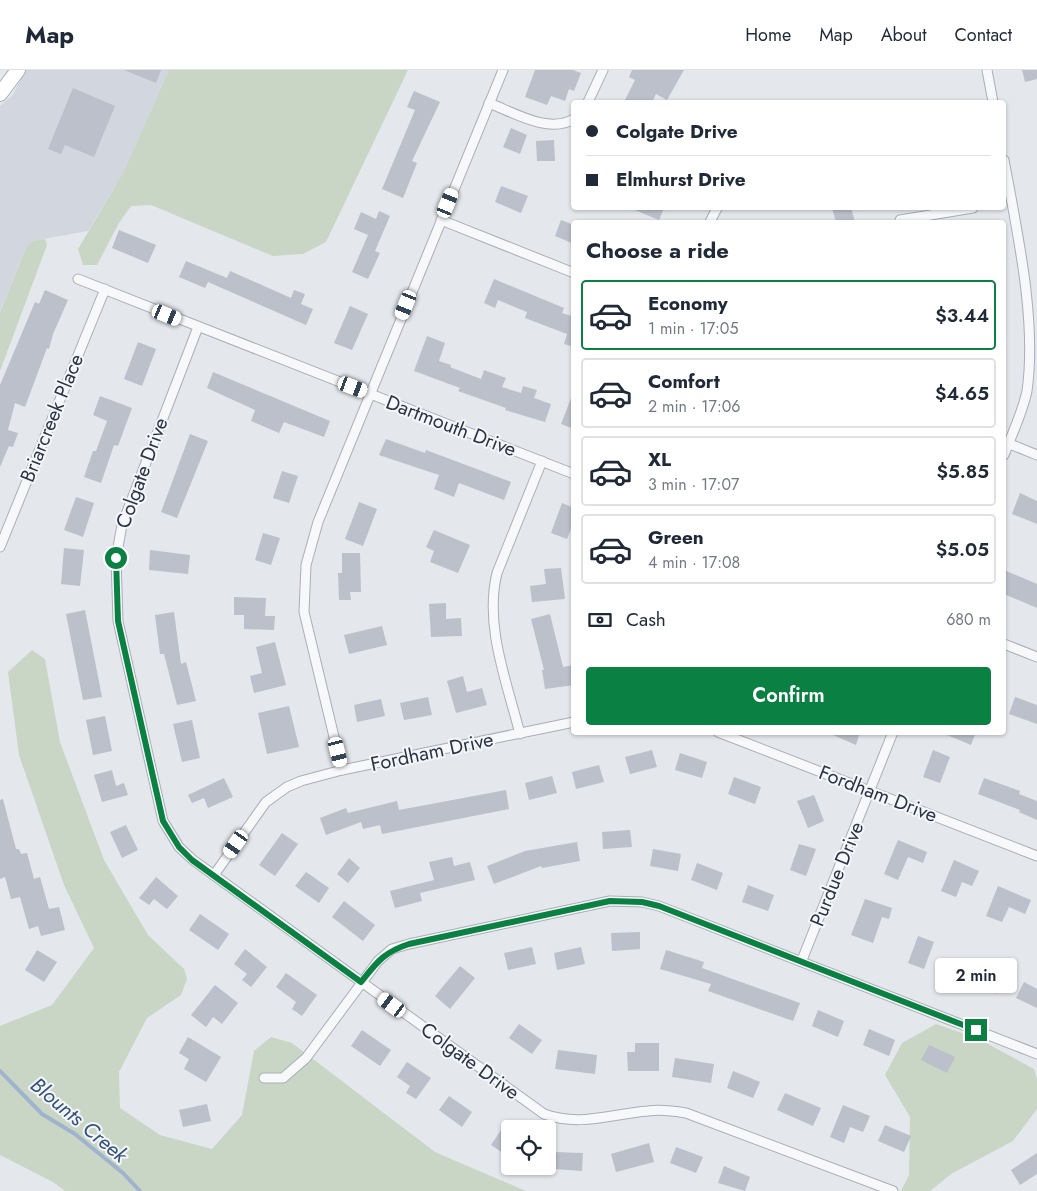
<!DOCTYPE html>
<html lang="en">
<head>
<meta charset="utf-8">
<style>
  body { margin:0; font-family:Jost,sans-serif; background:#f6f6f7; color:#1f2937; height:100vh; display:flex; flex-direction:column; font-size:19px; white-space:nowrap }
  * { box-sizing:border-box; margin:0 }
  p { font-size:16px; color:#747a83 }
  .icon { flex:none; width:28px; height:28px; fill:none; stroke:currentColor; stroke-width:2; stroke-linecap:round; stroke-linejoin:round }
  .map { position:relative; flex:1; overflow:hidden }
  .side { position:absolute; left:571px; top:150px; width:435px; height:515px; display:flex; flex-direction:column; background:#fff; border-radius:5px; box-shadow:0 1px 4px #0004 }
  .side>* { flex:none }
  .hud { position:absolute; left:571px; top:30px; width:435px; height:110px; border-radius:5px; box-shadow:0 1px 4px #0004; display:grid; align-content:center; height:110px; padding:0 15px; background:#fff }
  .fabs { position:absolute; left:501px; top:1050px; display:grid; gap:10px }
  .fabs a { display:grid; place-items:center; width:55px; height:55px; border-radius:5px; background:#fff; box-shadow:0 1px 4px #0004; font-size:25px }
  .end { position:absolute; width:22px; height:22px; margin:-11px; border:6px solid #0b8043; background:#fff; box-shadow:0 0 0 2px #fff }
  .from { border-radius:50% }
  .bubble { position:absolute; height:35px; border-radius:5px; background:#fff; box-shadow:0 1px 4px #0004; font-size:16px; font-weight:600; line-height:35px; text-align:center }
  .car { position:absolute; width:15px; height:30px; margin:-15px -8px; border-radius:6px; box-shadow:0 0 4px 1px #0007; background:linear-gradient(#fff 24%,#345 0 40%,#fff 0 76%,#345 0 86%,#fff 0) }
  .hud b { display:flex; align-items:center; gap:18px; height:48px; font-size:19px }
  .hud b+b { border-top:1px solid #e0e1e3 }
  .hud i { width:12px; height:12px; background:#1f2937 }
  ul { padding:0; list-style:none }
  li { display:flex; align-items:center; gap:15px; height:70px; margin:0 10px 8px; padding:0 5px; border:2px solid #e0e1e3; border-radius:5px }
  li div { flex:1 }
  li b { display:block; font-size:19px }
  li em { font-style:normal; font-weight:600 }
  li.on { border-color:#0b8043 }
  li>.icon { width:45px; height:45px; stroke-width:1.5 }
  h2 { padding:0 15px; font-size:22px; line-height:60px }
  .pay { display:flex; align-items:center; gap:12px; height:55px; padding:0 15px; font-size:19px }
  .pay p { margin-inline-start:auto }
  .primary-button { display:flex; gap:10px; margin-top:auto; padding:10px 15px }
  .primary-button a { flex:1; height:58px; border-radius:5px; background:#0b8043; color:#fff; font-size:20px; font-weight:600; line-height:58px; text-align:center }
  header { display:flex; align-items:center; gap:30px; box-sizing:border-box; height:70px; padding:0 25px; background:#fff; border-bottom:1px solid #e0e1e3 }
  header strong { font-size:24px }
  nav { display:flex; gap:28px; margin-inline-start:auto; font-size:18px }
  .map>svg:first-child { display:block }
  .built { fill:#d2d6de }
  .green { fill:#c9d6c5 }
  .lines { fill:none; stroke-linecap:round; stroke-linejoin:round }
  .stream { stroke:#9fb4cc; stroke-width:4 }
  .building { fill:#bbc0ca }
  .street-casing { stroke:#a9aeb7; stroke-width:11 }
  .secondary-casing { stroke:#a9aeb7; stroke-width:16 }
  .street { stroke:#f7f8fa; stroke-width:9 }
  .secondary { stroke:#fff; stroke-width:14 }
  .route { stroke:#0b8043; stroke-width:6 }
  .labels { text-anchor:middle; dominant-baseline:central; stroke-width:4; stroke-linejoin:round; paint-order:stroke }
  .street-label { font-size:20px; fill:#2b3445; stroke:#f4f6f9 }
  .water-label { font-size:21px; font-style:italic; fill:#34527a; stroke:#f4f6f9 }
</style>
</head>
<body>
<header>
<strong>Map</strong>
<nav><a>Home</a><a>Map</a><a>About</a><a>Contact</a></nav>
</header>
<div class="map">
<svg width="1037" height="1121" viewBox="0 0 1037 1121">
  <rect width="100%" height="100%" fill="#e4e7ec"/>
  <polygon class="built" points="25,0 169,0 123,103 88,161 32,171 26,178 0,241 0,36 13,25"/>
  <g class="green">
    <polygon points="169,0 408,0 326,172 303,184 273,186 151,135 131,136 119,153 97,195 83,195 78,179 123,103"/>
    <polygon points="45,169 47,175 0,301 0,242 26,178 32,171"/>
    <polygon points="32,580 45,589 60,672 104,790 148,865 184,899 187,909 181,925 147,948 119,1002 120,1038 160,1065 212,1079 242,1045 254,981 271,967 292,973 435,1082 526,1121 65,1121 53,1112 0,1085 0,956 52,935 94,878 64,815 19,685 8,602"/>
    <polygon points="936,954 979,969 1034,999 1037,1009 1037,1039 1013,1071 951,1104 930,1121 901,1121 909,1105 910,1047 885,1005 902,973"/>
  </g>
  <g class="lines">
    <polyline class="stream" points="0,1001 42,1044 75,1064 123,1103 140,1121"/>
  </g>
  <g class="building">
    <polygon points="124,0 161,0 156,13"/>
    <polygon points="535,0 573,0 581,3 574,21 569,19 565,31 551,26 547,35 525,27"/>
    <polygon points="632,0 684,0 667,30 656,24 652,32 624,32 635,10 629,7"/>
    <polygon points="1022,0 1037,0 1037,9 1025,12"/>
    <polygon points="73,18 115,36 94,87 65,75 61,84 48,79"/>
    <polygon points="414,21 440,32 412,91 417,93 403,128 382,119 415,40 407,37"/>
    <polygon points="511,58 527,65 520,84 503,77"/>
    <polygon points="554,70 555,91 537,91 536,71"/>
    <polygon points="501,116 528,126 521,143 495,132"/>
    <polygon points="630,138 664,138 659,150"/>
    <polygon points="832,138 851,138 855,152 836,152"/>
    <polygon points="379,141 390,146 375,181 380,183 368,209 352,202 368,165 354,159 361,142 376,149"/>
    <polygon points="561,150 574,155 574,174 555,166"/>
    <polygon points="119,160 156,175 148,193 112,178"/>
    <polygon points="186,191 227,208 230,201 291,228 294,220 305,224 301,234 313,239 306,255 208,212 205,218 179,207"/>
    <polygon points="494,209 564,238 562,243 574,247 574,277 564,274 567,264 525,248 527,242 498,230 495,238 484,233"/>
    <polygon points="45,220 68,230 53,264 49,279 47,278 25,337 15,333 8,360 18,363 13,377 9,376 0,397 0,315 35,232 39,234"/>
    <polygon points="350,236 368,244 352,280 334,273"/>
    <polygon points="427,266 445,273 439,291 451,295 450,297 481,309 484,300 506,308 502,317 521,323 523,316 537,320 534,328 551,334 545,352 505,340 506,338 458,321 460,318 414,301"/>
    <polygon points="138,272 156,279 142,316 124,309"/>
    <polygon points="213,302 330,351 324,367 284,352 279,363 251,351 255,340 207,318"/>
    <polygon points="573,323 574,324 574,359 561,354"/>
    <polygon points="100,326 132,338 118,376 114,375 101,413 84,407 93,381 96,381 107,351 93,345"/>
    <polygon points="190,364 208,371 177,448 161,442"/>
    <polygon points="386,369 425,383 426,380 511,412 504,430 459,413 454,427 434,419 439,405 379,385"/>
    <polygon points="282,401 298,406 289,433 273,428"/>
    <polygon points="1020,423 1037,431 1037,454 1012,444"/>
    <polygon points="76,427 94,433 83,467 64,460"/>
    <polygon points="359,432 377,439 363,476 345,469"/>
    <polygon points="562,433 574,438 574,451 567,469 551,463"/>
    <polygon points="434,460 470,475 458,503 430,492 434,481 426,477"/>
    <polygon points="263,463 280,468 271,495 255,490"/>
    <polygon points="64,478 84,480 80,516 61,514"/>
    <polygon points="150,480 190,485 188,504 149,500"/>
    <polygon points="342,483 360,483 361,522 350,522 351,530 339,530 338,503 342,503"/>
    <polygon points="561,498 565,529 532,532 530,516 546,514 544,499"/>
    <polygon points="1004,500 1037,514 1037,538 1004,524"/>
    <polygon points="234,527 266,528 265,546 275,546 274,560 244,559 244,545 234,545"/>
    <polygon points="446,533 446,549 461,548 462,566 431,567 429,534"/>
    <polygon points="85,540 102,627 83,630 66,544"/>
    <polygon points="174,542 181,594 186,592 196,631 177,635 164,584 160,584 155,545"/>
    <polygon points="550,544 563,597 574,595 574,615 545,619 542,600 544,600 531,549"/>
    <polygon points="382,556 387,575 349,584 344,565"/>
    <polygon points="275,572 286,615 254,623 250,606 262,603 256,577"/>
    <polygon points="463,606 467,622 482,618 487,635 456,643 447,611"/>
    <polygon points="428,627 432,645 404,650 400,633"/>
    <polygon points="1015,627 1037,635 1037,654 1009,644"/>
    <polygon points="381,629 385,646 357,652 354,635"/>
    <polygon points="289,636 299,677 267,684 258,643"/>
    <polygon points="105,646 112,681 93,685 86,650"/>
    <polygon points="192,650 200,688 182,692 173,654"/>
    <polygon points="826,662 860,662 856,675"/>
    <polygon points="940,662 976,662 971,675"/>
    <polygon points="652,680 657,697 630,704 625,687"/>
    <polygon points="933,680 950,687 940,713 923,707"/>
    <polygon points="680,683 707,692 702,708 675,700"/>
    <polygon points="599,695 604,712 576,719 572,702"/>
    <polygon points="112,700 116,716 124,713 128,725 102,732 94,705"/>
    <polygon points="552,706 557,723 529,730 525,713"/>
    <polygon points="734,707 761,717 755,734 728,724"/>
    <polygon points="224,708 233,727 208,738 204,728 192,733 188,725"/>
    <polygon points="984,708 1020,721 1019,724 1037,731 1037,750 1019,742 1020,740 978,724"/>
    <polygon points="506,720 509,739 382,764 380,755 363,759 361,752 326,765 320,748 346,738 348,743 397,731 399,740"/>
    <polygon points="814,725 824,751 808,758 797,731"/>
    <polygon points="3,729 16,779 19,779 21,784 27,783 34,809 40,807 49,839 59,837 65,860 41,866 38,856 29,859 20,827 11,829 5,807 0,809 0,730"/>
    <polygon points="126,755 138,780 122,788 110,762"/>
    <polygon points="630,760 632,777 603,779 602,762"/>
    <polygon points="282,763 298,774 275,806 259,795"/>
    <polygon points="898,770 927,782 923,793 908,787 898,810 884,804"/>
    <polygon points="577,772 580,791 542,798 541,796 494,814 487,796 525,781"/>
    <polygon points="799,774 816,779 806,806 790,800"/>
    <polygon points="653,779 681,784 678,801 650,796"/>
    <polygon points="452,787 454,796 470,792 475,810 420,823 422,831 395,838 390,821 434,810 429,792"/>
    <polygon points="349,788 360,798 348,813 337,804"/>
    <polygon points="954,790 979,801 972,816 962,812 956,827 941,821"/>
    <polygon points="697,793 723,803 717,820 691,810"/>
    <polygon points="306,802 329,818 319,833 295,816"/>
    <polygon points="156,807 178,826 167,839 154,829 149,835 139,828"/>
    <polygon points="748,815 774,825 768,841 742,832"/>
    <polygon points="998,816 1031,830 1025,844 1009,837 1002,852 986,846"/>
    <polygon points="865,829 892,838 889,849 882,847 873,873 851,865"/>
    <polygon points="344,831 375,855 363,871 332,847"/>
    <polygon points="200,844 229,864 218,880 189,860"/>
    <polygon points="640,862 640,879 612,881 611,863"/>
    <polygon points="918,866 934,872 924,899 908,893"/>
    <polygon points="532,877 536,894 508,900 504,883"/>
    <polygon points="581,877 585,894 557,900 554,883"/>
    <polygon points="245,879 267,897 251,917 242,910 247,904 234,894"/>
    <polygon points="37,880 57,892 44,912 25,900"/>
    <polygon points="666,880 704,892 702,898 800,933 793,951 708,921 711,914 660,899"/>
    <polygon points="969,894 1004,908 997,924 962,910"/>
    <polygon points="460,896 475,908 450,939 435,926"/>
    <polygon points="286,903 317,925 302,946 292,939 296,932 276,917"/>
    <polygon points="1024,912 1037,919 1037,938 1016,928"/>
    <polygon points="215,915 238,933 222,954 213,947 206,957 191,945"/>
    <polygon points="818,940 844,951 838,967 812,956"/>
    <polygon points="519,954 542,970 532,984 509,968"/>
    <polygon points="869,959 895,970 889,986 863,975"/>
    <polygon points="362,960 391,980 380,996 351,976"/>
    <polygon points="188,967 221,987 206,1012 184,999 189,989 179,983"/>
    <polygon points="635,973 659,973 659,1001 628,1001 627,982 635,982"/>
    <polygon points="929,975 955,987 947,1003 921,990"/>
    <polygon points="558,980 597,985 595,1004 555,999"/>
    <polygon points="675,988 714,994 711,1013 672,1007"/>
    <polygon points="407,992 431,1008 416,1029 406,1023 410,1016 397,1007"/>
    <polygon points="733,1001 760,1012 753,1028 727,1018"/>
    <polygon points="785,1023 821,1038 813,1056 777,1040"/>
    <polygon points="449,1026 472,1042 462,1057 439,1040"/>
    <polygon points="207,1034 211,1051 183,1057 179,1040"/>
    <polygon points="843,1035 870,1046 863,1062 850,1057 844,1073 830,1067"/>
    <polygon points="885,1055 911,1066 904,1082 878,1071"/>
    <polygon points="501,1060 510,1066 510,1088 491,1075"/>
    <polygon points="649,1073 654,1092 616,1102 611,1084"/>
    <polygon points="676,1077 703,1087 696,1103 670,1093"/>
    <polygon points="554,1082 583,1083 582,1101 554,1099"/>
    <polygon points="1037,1083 1037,1104 1020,1115 1011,1100"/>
    <polygon points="724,1096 750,1107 745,1121 718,1113"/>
  </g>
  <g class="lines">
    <defs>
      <g id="street">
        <polyline points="987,0 993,32"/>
        <polyline points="588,32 603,0"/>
        <path d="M489 33C515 43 548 64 574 49"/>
        <path d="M1004 90C1017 161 1037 250 1027 321 1022 344 1012 364 1004 385"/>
        <polyline points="441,150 574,203"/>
        <polyline points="900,150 973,138"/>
        <polyline points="710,152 717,138"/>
        <polyline points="78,209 574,404"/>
        <path d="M198 257 122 455 116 488 118 551 163 751 179 777 193 790 544 1044C580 1057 611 1044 648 1041 661 1039 674 1041 686 1043L893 1121"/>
        <polyline points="1005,372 1037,385"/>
        <polyline points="0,477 105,219"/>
        <polyline points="1004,574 1037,587"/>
        <polyline points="718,662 1037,786"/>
        <path d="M520 664C507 612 484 556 497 503L542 391"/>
        <polyline points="342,700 304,542 306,495 318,452 503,0"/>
        <polyline points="214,805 266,732 287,717 301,711 342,700 574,652"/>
        <polyline points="802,890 893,662"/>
        <polyline points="264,1008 283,1008 306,988 378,891 392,879 409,874 610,831 642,832 659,836 1037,984"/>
      </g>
      <polyline id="secondary" points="0,24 18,0"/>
    </defs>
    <use href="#street" class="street-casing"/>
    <use href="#secondary" class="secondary-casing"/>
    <use href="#street" class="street"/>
    <use href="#secondary" class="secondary"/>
  </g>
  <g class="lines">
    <path class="route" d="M116 488 118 551 163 751 179 777 192 790 361 912C377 892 384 882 409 874L610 831 642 832 659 836 976 960"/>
  </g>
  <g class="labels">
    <g class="street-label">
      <text transform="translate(52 348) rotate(-68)">Briarcreek Place</text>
      <text transform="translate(451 356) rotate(21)">Dartmouth Drive</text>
      <text transform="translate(142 403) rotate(-70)">Colgate Drive</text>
      <text transform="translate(432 682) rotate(-12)">Fordham Drive</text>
      <text transform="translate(878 724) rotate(21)">Fordham Drive</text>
      <text transform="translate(837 804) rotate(-68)">Purdue Drive</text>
      <text transform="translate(470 991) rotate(36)">Colgate Drive</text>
    </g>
    <g class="water-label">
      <text transform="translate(79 1050) rotate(40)">Blounts Creek</text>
    </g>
  </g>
</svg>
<div class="fabs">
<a><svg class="icon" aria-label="locate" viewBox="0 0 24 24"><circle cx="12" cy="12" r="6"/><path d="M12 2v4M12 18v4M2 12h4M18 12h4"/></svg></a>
</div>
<i class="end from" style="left:116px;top:488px"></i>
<i class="end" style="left:976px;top:960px"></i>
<div class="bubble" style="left:935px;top:888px;width:82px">2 min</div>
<i class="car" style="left:448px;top:133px;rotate:22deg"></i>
<i class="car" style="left:406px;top:235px;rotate:202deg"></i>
<i class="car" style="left:167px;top:245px;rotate:112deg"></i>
<i class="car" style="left:353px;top:317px;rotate:111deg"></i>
<i class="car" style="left:338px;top:682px;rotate:166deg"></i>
<i class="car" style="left:236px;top:774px;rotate:215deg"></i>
<i class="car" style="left:392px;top:935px;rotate:306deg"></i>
<div class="hud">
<b><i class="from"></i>Colgate Drive</b>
<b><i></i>Elmhurst Drive</b>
</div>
<section class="side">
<h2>Choose a ride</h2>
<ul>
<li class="on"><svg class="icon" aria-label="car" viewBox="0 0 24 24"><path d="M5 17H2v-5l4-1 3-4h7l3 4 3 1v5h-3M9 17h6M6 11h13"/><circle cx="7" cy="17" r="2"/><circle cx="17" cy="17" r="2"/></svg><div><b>Economy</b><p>1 min · 17:05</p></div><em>$3.44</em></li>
<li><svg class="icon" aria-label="car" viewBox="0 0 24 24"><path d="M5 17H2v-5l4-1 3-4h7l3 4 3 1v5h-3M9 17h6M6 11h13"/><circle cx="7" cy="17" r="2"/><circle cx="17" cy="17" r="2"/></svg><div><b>Comfort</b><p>2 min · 17:06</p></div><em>$4.65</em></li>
<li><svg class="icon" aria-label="car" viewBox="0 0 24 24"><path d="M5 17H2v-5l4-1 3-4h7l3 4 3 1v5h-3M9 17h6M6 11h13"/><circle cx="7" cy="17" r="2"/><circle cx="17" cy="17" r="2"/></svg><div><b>XL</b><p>3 min · 17:07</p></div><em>$5.85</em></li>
<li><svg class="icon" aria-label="car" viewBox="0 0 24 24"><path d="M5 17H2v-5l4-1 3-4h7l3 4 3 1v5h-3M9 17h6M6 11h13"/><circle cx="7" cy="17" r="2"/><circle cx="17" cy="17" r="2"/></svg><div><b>Green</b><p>4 min · 17:08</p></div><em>$5.05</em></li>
</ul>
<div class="pay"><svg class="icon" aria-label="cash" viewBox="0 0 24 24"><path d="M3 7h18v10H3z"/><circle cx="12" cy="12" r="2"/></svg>Cash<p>680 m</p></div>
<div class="primary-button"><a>Confirm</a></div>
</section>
</div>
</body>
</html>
